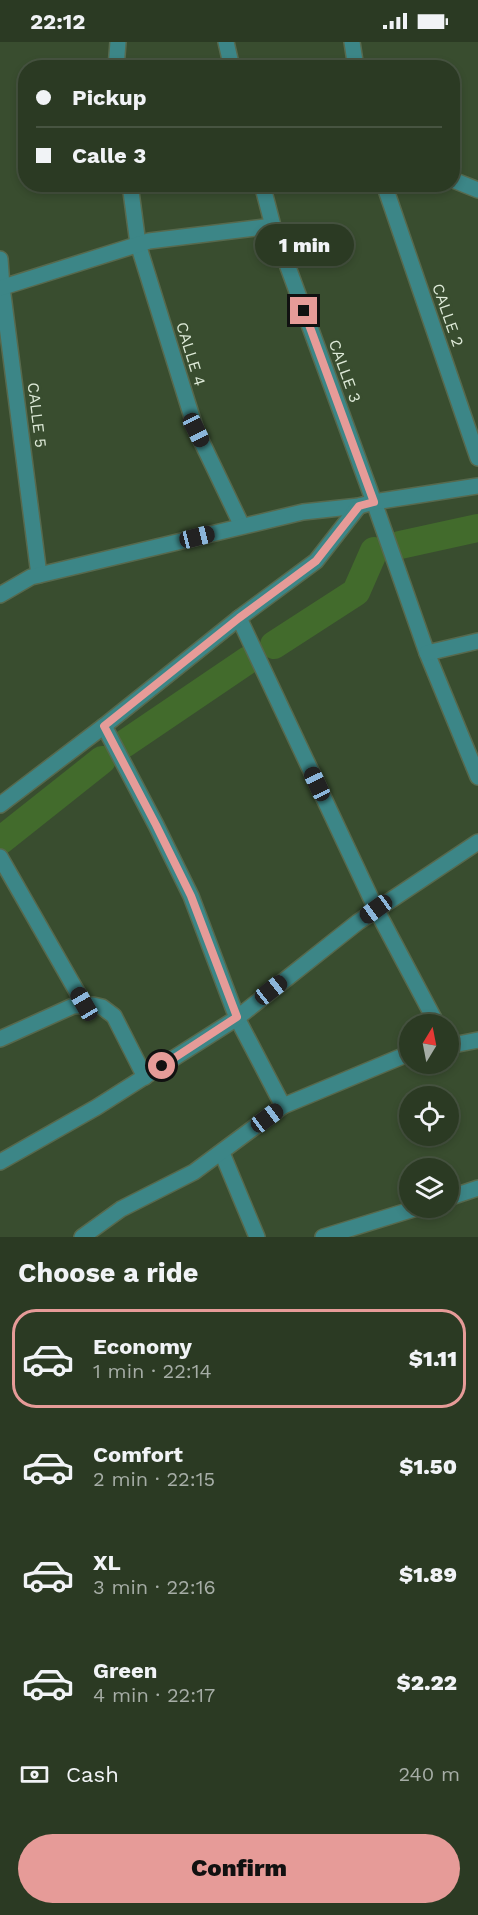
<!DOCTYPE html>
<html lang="en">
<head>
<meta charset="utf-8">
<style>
  body { margin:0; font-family:"Work Sans",sans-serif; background:#374530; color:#f1f3f6; height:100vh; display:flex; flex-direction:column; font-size:22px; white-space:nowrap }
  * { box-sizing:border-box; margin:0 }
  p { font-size:20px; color:#a6ada6 }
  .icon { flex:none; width:33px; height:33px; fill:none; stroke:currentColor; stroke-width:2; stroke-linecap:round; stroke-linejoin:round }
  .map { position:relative; height:1195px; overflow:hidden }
  .drawer { display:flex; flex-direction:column; background:#2b3a23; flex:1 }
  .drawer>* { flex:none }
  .guide { position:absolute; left:18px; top:18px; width:442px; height:132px; border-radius:24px; box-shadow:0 3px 9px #0003,0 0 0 2px #475441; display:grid; align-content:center; height:132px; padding:0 18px; background:#2b3a23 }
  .needle { width:39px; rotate:10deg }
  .fabs { position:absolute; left:399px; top:972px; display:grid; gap:12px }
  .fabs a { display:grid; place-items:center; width:60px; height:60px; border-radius:50%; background:#2b3a23; box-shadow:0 3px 9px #0003,0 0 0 2px #475441; font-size:30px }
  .end { position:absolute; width:27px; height:27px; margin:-14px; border:8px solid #e69b98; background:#111; box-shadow:0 0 0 3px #111 }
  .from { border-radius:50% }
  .bubble { position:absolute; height:42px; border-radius:21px; background:#2b3a23; box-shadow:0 3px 9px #0003,0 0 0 2px #475441; font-size:20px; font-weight:800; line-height:42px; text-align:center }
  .car { position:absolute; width:18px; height:36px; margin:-18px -9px; border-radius:8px; box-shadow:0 0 4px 2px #0007; background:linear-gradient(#222 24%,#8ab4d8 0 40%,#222 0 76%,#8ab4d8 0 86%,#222 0) }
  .guide b { display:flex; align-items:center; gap:21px; height:57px; font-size:22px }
  .guide b+b { border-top:2px solid #475441 }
  .guide i { width:15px; height:15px; background:#f1f3f6 }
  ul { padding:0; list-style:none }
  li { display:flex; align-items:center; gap:18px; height:99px; margin:0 12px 9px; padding:0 6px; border:3px solid transparent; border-radius:24px }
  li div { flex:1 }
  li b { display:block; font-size:22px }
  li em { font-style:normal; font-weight:800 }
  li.on { border-color:#e69b98 }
  li>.icon { width:54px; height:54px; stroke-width:1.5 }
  h2 { padding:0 18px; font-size:27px; line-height:72px }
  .pay { display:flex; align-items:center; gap:15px; height:66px; padding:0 18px; font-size:22px }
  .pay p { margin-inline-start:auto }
  .button { display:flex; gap:12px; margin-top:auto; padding:12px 18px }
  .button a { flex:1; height:69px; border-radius:36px; background:#e69b98; color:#111; font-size:24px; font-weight:800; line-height:69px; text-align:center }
  .status { display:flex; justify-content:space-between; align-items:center; height:42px; padding:0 30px; background:#2b3a23; direction:ltr }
  .status svg { height:16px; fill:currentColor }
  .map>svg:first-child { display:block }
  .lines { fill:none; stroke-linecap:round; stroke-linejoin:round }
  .canal { stroke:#426b2c; stroke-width:28 }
  .minor-casing { stroke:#57694d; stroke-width:18 }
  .minor { stroke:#3c8687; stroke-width:15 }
  .route { stroke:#e69b98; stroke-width:8 }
  .labels { text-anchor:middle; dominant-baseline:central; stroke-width:5; stroke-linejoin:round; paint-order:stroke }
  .street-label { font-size:16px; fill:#deead8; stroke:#394d2f }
</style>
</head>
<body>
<div class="status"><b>22:12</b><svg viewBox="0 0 49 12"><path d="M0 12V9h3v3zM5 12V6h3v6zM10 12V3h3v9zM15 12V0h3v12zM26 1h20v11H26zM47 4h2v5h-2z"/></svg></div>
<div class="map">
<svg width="478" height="1195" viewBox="0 0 478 1195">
  <rect width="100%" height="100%" fill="#394d2f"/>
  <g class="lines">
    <g class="canal">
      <polyline points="400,503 478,486"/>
      <polyline points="274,603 356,550 374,509"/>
      <polyline points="124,702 248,618"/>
      <polyline points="0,799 102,718"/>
    </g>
    <defs>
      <g id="minor">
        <polyline points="226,0 232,26"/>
        <polyline points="352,0 356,26"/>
        <polyline points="116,26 118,0"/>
        <polyline points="453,138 478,148"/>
        <polyline points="130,142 138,202 196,388 242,484"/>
        <polyline points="262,142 273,184 374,460 427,611 478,735"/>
        <polyline points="384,142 478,416"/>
        <polyline points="0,217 2,245 39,533"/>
        <polyline points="0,246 149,199 273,184"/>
        <polyline points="0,553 31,535 303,470 359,464 374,460 478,444"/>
        <polyline points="239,576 376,867 437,982"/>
        <polyline points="427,611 478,599"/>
        <polyline points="104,684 156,783 191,854 237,976 283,1064"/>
        <polyline points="0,763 104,684 239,576 316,519 359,464"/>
        <polyline points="0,815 84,962"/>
        <polyline points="0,997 73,964 93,963 102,965 114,974 145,1035"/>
        <polyline points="448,1004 478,998"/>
        <polyline points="222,1111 257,1195"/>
        <polyline points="0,1120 97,1065 237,976 358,880 478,800"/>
        <polyline points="448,1156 478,1146"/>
        <polyline points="82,1195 121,1167 194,1130 283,1064 410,1011"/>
        <polyline points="323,1195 417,1166"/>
      </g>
    </defs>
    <use href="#minor" class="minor-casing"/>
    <use href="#minor" class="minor"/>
  </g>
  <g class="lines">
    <polyline class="route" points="162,1024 237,975 191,854 156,783 104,684 239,576 316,519 359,464 374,460 304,269"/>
  </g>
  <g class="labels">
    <g class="street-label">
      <text transform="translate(448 273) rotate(71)">CALLE 2</text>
      <text transform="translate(191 312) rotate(73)">CALLE 4</text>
      <text transform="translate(345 329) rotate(70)">CALLE 3</text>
      <text transform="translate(37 373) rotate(83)">CALLE 5</text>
    </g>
  </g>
</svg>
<div class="fabs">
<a><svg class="needle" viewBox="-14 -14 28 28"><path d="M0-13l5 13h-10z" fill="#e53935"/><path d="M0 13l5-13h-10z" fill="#a6ada6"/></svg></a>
<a><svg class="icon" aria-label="locate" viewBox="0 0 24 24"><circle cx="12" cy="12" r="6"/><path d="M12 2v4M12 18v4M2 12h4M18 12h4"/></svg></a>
<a><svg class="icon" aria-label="layers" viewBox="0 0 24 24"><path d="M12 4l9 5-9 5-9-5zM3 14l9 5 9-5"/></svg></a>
</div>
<i class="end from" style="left:162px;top:1024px"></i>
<i class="end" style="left:304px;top:269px"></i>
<div class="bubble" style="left:255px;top:182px;width:99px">1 min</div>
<i class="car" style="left:196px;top:388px;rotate:154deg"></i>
<i class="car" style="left:197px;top:495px;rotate:76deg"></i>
<i class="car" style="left:317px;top:742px;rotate:335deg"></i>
<i class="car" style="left:376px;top:867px;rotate:234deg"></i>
<i class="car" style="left:271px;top:948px;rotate:52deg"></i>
<i class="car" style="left:84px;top:962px;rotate:330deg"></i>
<i class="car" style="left:267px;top:1076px;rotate:53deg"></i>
<div class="guide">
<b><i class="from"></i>Pickup</b>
<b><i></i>Calle 3</b>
</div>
</div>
<section class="drawer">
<h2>Choose a ride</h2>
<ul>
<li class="on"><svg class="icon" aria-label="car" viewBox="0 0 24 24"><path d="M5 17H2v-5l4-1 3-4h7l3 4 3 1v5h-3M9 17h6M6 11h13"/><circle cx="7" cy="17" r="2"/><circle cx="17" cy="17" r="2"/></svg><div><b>Economy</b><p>1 min · 22:14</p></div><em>$1.11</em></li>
<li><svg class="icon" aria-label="car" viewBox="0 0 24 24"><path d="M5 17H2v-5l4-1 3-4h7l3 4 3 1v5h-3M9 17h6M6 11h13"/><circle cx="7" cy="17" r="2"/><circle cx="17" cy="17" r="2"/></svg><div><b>Comfort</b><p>2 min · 22:15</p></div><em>$1.50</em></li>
<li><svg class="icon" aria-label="car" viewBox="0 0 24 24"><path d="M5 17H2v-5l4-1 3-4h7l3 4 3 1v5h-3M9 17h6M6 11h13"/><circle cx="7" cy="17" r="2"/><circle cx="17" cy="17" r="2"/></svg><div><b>XL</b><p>3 min · 22:16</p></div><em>$1.89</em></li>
<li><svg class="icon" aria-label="car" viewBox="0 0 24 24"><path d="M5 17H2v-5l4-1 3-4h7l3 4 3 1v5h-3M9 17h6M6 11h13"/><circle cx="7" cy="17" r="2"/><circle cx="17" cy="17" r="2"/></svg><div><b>Green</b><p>4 min · 22:17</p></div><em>$2.22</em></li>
</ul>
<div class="pay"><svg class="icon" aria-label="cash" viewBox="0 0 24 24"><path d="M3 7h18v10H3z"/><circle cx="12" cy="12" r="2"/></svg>Cash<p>240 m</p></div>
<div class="button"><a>Confirm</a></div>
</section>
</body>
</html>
